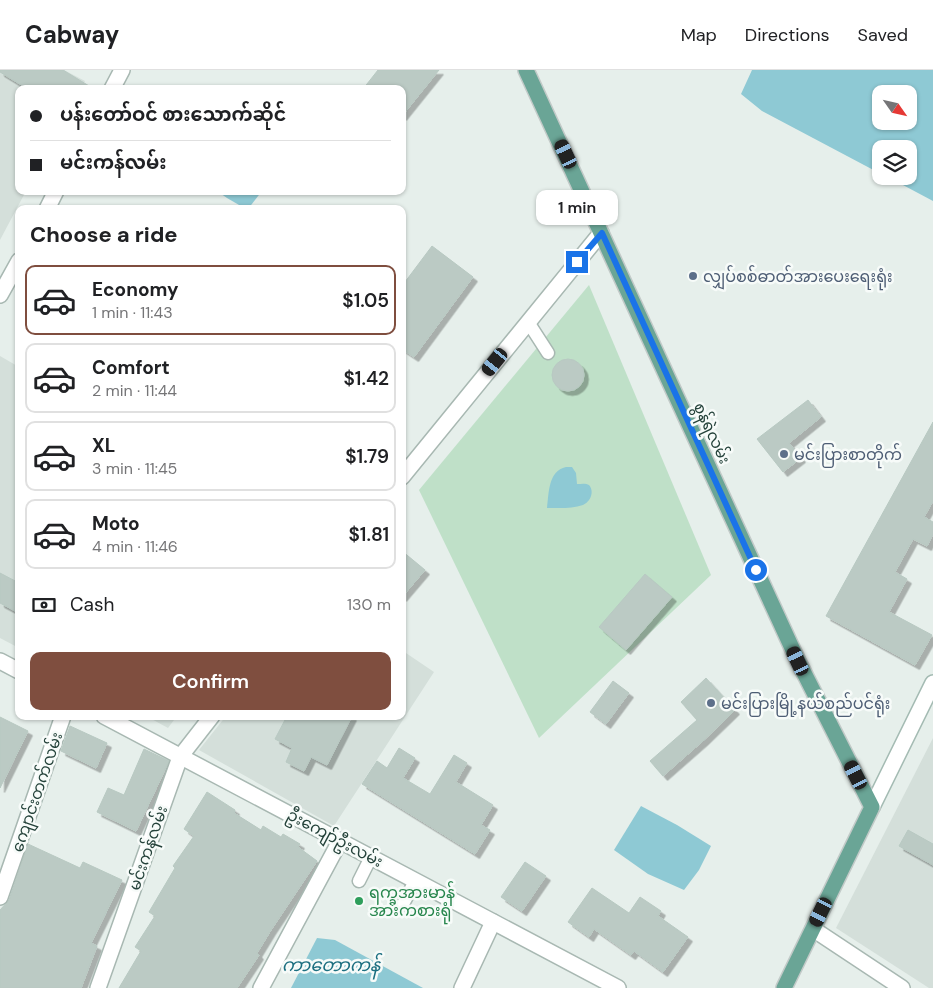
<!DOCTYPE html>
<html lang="en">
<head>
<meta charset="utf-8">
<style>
  body { margin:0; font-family:"DM Sans","Noto Sans Myanmar",sans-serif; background:#f2f2f2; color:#202124; height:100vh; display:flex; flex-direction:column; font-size:19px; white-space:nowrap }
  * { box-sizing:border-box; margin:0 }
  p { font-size:16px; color:#757577 }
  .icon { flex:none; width:28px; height:28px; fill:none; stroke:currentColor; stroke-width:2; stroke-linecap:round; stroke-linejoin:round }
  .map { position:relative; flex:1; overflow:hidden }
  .drawer { position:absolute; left:15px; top:135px; width:391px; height:515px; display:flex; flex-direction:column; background:#fff; border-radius:10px; box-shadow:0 1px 4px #0004 }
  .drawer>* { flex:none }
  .guide { position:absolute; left:15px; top:15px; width:391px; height:110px; border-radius:10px; box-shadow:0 1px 4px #0004; display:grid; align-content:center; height:110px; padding:0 15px; background:#fff }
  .needle { width:32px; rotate:124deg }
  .buttons { position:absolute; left:872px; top:15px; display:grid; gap:10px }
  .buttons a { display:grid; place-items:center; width:45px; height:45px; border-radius:10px; background:#fff; box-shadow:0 1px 4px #0004; font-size:25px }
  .end { position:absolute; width:22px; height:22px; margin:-11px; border:6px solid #1a73e8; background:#fff; box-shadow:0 0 0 2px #fff }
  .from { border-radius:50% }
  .bubble { position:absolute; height:35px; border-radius:10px; background:#fff; box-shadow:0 1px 4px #0004; font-size:16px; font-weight:600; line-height:35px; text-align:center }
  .car { position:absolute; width:15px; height:30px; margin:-15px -8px; border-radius:6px; box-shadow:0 0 4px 1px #0007; background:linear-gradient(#222 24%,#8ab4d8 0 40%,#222 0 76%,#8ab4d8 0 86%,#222 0) }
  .guide b { display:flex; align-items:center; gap:18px; height:48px; font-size:19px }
  .guide b+b { border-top:1px solid #e0e0e0 }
  .guide i { width:12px; height:12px; background:#202124 }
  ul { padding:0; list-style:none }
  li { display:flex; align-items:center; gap:15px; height:70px; margin:0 10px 8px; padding:0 5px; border:2px solid #e0e0e0; border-radius:10px }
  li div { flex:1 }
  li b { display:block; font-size:19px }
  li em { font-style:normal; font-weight:600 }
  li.selected { border-color:#7f4e3f }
  li>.icon { width:45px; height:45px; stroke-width:1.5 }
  h2 { padding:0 15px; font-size:22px; line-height:60px }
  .pay { display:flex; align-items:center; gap:12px; height:55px; padding:0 15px; font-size:19px }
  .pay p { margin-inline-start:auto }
  .button { display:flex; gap:10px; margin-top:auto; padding:10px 15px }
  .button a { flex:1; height:58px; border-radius:10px; background:#7f4e3f; color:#fff; font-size:20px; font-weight:600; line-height:58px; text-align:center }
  header { display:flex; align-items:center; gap:30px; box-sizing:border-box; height:70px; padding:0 25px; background:#fff; border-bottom:1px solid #e0e0e0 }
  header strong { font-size:24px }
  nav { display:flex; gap:28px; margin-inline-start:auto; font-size:18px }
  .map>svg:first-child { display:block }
  .built { fill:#d4dfda }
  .green { fill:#bfe0c8 }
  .water { fill:#8ec9d4; fill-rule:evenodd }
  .building { fill:#bbcac4; stroke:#b8c9c2; filter:url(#shadow) }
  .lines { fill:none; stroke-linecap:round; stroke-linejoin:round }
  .lane-casing { stroke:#a8b8b2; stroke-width:15 }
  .street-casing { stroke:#a8b8b2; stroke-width:18 }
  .secondary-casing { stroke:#a4bbb3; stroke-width:18 }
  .primary-casing { stroke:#c2cac8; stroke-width:18 }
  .lane { stroke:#fff; stroke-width:12 }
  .street { stroke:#fff; stroke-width:15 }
  .secondary { stroke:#fff; stroke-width:15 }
  .primary { stroke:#6aa596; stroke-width:15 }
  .route { stroke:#1a73e8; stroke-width:6 }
  .service-dot { fill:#5c6f8a; stroke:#f7fbf9; stroke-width:2 }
  .leisure-dot { fill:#2e9e5b; stroke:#f7fbf9; stroke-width:2 }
  .labels { text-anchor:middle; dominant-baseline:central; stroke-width:5; stroke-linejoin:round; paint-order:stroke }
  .service-label { font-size:16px; fill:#4e5e75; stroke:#f7fbf9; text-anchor:start }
  .street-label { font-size:16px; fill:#24423a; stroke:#f7fbf9 }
  .leisure-label { font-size:16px; fill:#27864d; stroke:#f7fbf9; text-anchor:start }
  .water-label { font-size:18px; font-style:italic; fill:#1c6f80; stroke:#f7fbf9 }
</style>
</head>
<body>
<header>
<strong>Cabway</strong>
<nav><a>Map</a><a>Directions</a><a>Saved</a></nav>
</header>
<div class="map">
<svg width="933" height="918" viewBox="0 0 933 918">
  <defs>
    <filter id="shadow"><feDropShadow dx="4.5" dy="4.5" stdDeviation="0" flood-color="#0004"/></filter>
  </defs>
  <rect width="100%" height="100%" fill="#e6efeb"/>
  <g class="built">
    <polygon points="0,0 64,0 85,11 81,19 19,19 19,121 26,121 0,170"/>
    <polygon points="0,286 19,297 19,578 0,568"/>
    <polygon points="403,581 434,602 334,756 199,680 226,646 402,646"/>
    <polygon points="146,646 177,646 168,658"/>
    <polygon points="933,668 933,918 929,918 836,858"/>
  </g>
  <polygon class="green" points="589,215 711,505 539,668 419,420"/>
  <g class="water">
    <path d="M752 0H933V131L886 106H909V79H881V104L762 41 741 24ZM881 24H909V51H881Z"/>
    <polygon points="217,121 262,121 248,139 246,139 227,128"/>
    <path d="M566 397H572L576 403 577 414C581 414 586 413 589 415 595 422 590 432 583 435 572 439 559 438 547 438 549 423 548 401 566 397Z"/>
    <polygon points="641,736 677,755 711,776 699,800 684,820 648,804 614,780"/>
    <polygon points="317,868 335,870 423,918 291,918"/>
  </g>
  <g class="building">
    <polygon points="0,0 63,0 94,19 28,19 0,2"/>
    <polygon points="378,0 439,0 402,46 402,19 363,19"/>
    <polygon points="432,176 473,207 414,287 402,279 402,216"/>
    <circle cx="568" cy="305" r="16"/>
    <polygon points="808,330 821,347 789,373 801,388 783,402 757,369"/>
    <polygon points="933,352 933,431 924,447 933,452 933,464 927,476 913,469 895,502 907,509 889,542 932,565 915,595 826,546"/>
    <polygon points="402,481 425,500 402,527"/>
    <polygon points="0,503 19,513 19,543 0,533"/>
    <polygon points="645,504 672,527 626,580 599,557"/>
    <polygon points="706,608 735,640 704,670 663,706 650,691 697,650 681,632"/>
    <polygon points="613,611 629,623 606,654 590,642"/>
    <polygon points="287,646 352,646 327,695 311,687 304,701 286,692 292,678 275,669"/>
    <polygon points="0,647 28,661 0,718"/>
    <polygon points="70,656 107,673 96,698 61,681"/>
    <polygon points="399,678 415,688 403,708 430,724 454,685 467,693 456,712 493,735 481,755 490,760 475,784 362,714 377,691 387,698"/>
    <polygon points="144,679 169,691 136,761 97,742 108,718 124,725"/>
    <polygon points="207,722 235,740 234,743 261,760 263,756 281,767 283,764 300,774 298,777 317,791 271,860 257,883 259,885 237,918 119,918 141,881 135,877 155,846 149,842 175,798 173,796 194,766 184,759"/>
    <polygon points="908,760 933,774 933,795 899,776"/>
    <polygon points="28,774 80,798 83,792 122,810 91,873 97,876 81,918 0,918 0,840 9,830"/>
    <polygon points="525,792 546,806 522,841 501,827"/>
    <polygon points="592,818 629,843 640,827 661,841 658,846 688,867 663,902 634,881 631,885 594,859 589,867 568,852"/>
  </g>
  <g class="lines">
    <defs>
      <g id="lane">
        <polyline points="528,252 548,283"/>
        <polyline points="359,811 371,787"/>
        <polyline points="403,834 415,811"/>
      </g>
      <g id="street">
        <polyline points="112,19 122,0"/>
        <polyline points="47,139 56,121"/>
        <polyline points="0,225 19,191"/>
        <polyline points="402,407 601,163"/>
        <polyline points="0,591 19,601"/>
        <polyline points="104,646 618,918"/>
        <polyline points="0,827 63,646"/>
        <polyline points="813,859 902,918"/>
        <polyline points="98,918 180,687 212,646"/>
        <polyline points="261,918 340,771"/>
        <polyline points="462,918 493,852"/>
      </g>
      <polyline id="secondary" points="872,737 933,613"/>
      <polyline id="primary" points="526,0 798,591 872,737 784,918"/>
    </defs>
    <use href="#lane" class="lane-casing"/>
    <use href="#street" class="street-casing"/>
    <use href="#secondary" class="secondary-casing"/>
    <use href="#primary" class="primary-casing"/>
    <use href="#lane" class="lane"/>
    <use href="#street" class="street"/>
    <use href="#secondary" class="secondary"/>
    <use href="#primary" class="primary"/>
  </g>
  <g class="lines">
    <polyline class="route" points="577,192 602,163 756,500"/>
  </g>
  <g class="service-dot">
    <circle cx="693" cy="206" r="5"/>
    <circle cx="784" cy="384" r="5"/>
    <circle cx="711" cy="633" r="5"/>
  </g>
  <circle class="leisure-dot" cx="359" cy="831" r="5"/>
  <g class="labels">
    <g class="service-label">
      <text x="703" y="206">လျှပ်စစ်ဓာတ်အားပေးရေးရုံး</text>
      <text x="794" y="384">မင်းပြားစာတိုက်</text>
      <text x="721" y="633">မင်းပြားမြို့နယ်စည်ပင်ရုံး</text>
    </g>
    <g class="street-label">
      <text transform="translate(712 363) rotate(65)">စွန်ရဲလမ်း</text>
      <text transform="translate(37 722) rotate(-71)">ကျောင်းတက်လမ်း</text>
      <text transform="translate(335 768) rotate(28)">ဦးကျော်ဦးလမ်း</text>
      <text transform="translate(148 778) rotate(-71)">မင်းကန်လမ်း</text>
    </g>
    <g class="leisure-label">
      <text x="369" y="822">ရက္ခအားမာန်<tspan x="369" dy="18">အားကစားရုံ</tspan></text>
    </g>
    <g class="water-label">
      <text x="331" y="895">ကာတောကန်</text>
    </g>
  </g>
</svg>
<div class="buttons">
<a><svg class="needle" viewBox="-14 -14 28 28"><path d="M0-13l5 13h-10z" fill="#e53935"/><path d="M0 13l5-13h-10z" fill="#757577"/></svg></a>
<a><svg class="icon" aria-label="layers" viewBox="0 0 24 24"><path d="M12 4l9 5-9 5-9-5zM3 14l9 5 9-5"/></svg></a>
</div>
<i class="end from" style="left:756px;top:500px"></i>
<i class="end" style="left:577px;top:192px"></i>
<div class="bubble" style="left:536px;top:120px;width:82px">1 min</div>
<i class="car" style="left:566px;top:84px;rotate:335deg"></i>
<i class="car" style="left:495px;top:292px;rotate:219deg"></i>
<i class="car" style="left:798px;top:591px;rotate:335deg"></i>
<i class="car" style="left:856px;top:705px;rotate:333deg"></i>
<i class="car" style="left:821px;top:842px;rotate:206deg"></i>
<div class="guide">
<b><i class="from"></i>ပန်းတော်ဝင် စားသောက်ဆိုင်</b>
<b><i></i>မင်းကန်လမ်း</b>
</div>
<section class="drawer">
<h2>Choose a ride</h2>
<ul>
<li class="selected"><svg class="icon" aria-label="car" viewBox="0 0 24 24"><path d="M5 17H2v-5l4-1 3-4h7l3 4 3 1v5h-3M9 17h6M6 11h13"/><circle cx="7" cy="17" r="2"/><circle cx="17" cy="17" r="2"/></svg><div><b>Economy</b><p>1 min · 11:43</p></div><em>$1.05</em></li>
<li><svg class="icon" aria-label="car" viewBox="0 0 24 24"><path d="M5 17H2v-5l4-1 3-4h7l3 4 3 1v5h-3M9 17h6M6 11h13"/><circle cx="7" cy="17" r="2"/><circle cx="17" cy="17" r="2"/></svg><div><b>Comfort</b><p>2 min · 11:44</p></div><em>$1.42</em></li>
<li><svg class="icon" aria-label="car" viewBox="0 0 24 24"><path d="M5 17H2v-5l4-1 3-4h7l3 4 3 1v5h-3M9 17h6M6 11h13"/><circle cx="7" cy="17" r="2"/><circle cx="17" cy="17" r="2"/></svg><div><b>XL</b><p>3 min · 11:45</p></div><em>$1.79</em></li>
<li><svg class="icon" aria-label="car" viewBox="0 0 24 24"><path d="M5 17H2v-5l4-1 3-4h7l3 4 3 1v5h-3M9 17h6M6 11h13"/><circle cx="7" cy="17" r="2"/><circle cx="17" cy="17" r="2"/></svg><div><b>Moto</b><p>4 min · 11:46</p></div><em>$1.81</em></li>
</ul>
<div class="pay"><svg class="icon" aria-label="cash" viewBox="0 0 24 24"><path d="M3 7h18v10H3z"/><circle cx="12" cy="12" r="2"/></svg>Cash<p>130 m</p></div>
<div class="button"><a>Confirm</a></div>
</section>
</div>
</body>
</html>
